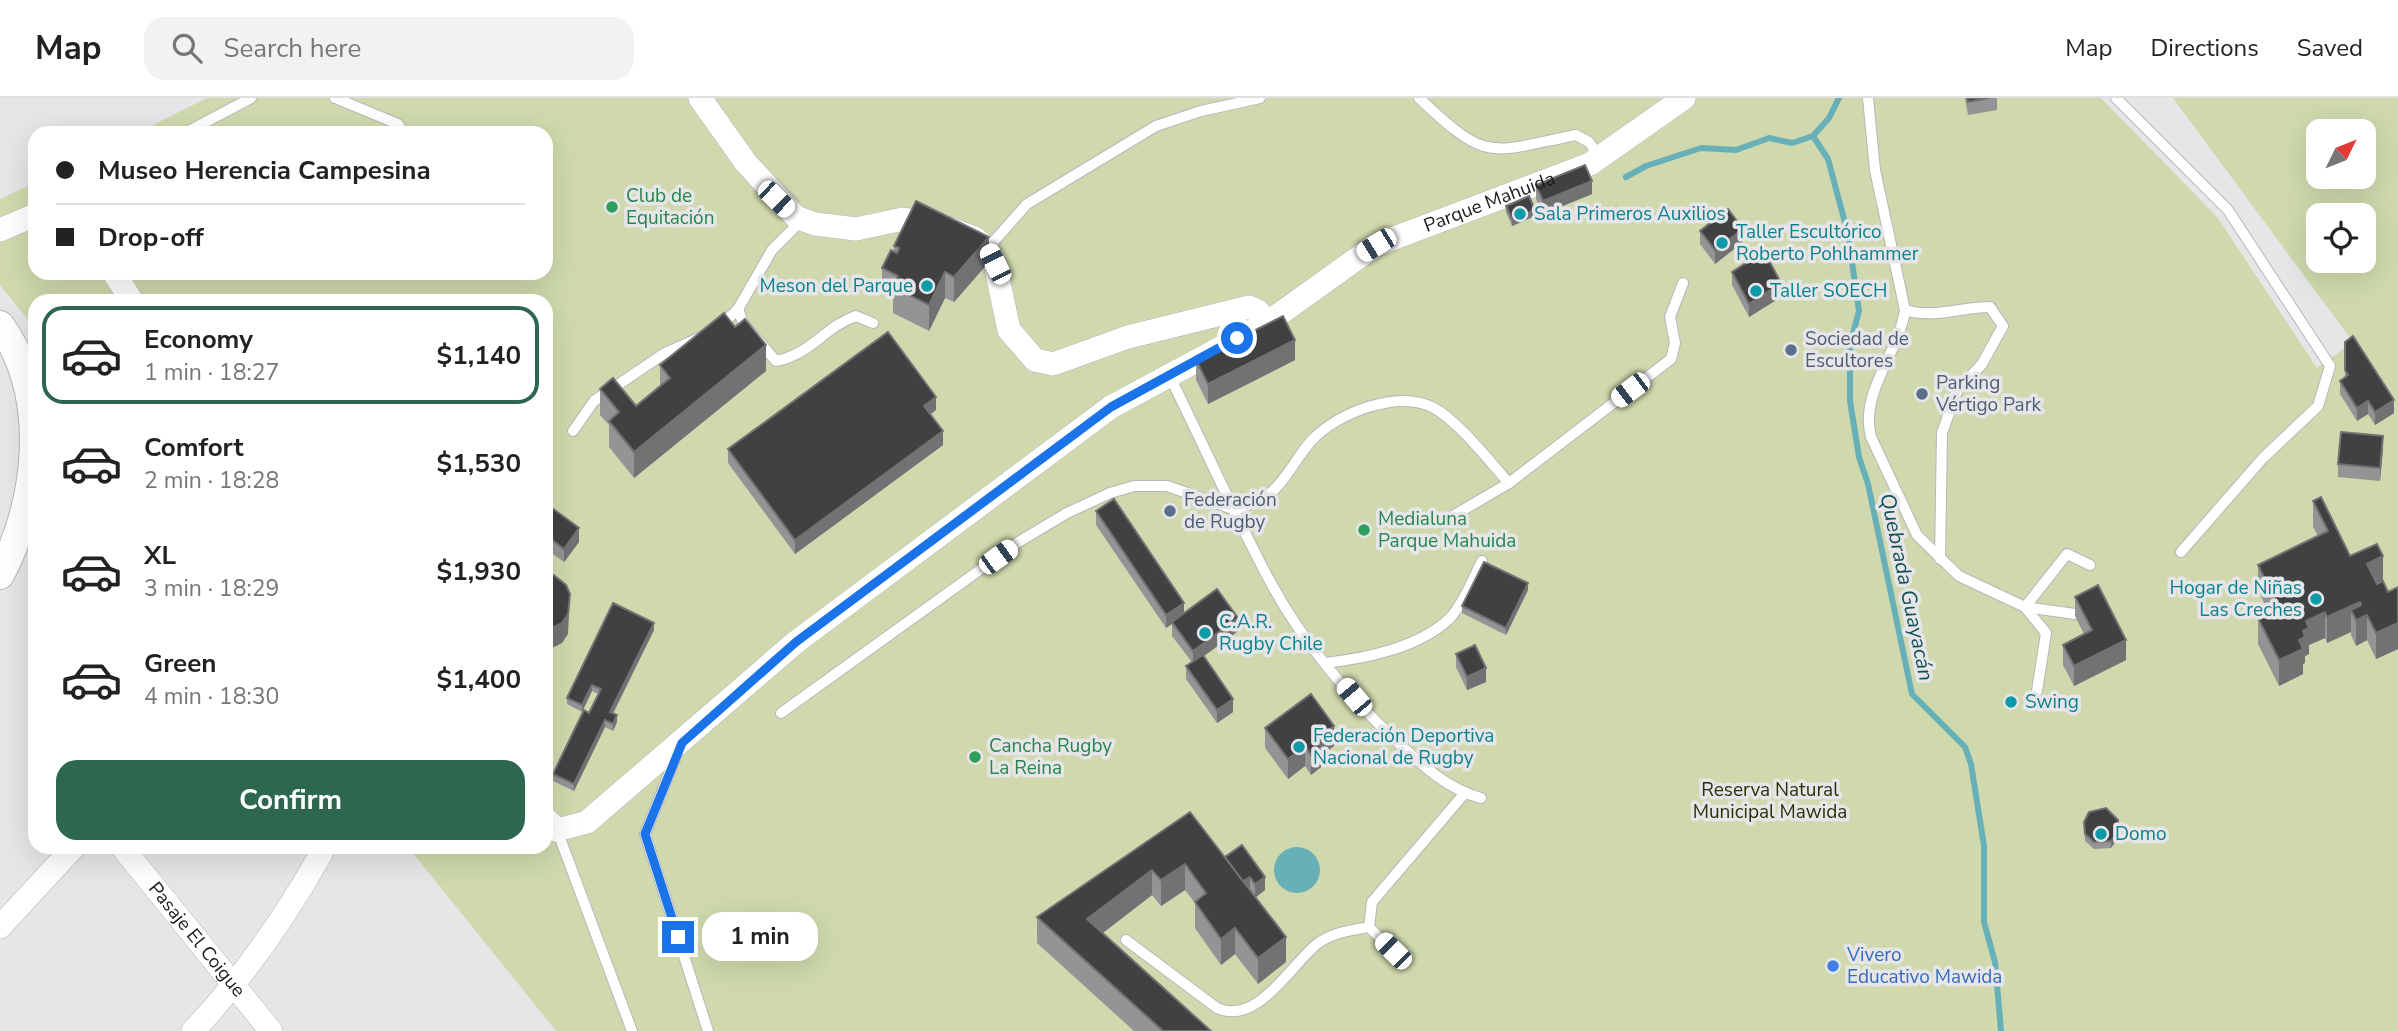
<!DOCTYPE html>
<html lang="en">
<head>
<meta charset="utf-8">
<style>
  body { margin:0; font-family:"Nunito Sans",sans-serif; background:#f2f2f2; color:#222; height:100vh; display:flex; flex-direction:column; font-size:26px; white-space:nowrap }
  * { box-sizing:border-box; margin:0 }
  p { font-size:23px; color:#767676 }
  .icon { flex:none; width:38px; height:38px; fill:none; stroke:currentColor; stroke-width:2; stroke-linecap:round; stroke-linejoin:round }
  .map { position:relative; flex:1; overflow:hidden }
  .sheet { position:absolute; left:28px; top:196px; width:525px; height:560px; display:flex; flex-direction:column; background:#fff; border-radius:21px; box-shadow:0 7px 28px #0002 }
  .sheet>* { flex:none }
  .hud { position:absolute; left:28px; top:28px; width:525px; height:154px; border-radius:21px; box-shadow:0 7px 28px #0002; display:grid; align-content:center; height:154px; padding:0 28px; background:#fff }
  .needle { width:46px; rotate:47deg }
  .controls { position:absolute; left:2306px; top:21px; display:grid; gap:14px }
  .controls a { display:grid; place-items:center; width:70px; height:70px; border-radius:14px; background:#fff; box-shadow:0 7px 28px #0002; font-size:35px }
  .end { position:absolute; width:32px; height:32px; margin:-16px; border:9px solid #1a73e8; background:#fff; box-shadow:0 0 0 4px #fff }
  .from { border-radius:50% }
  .bubble { position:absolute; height:49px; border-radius:21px; background:#fff; box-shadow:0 7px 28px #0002; font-size:23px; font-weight:700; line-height:49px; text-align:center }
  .car { position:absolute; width:21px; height:42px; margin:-21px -10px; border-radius:9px; box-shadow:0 0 5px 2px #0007; background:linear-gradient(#fff 24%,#345 0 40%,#fff 0 76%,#345 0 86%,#fff 0) }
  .hud b { display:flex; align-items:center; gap:24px; height:66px; font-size:26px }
  .hud b+b { border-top:2px solid #e0e0e0 }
  .hud i { width:18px; height:18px; background:#222 }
  ul { padding:12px 0 0; list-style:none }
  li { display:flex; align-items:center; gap:21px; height:98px; margin:0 14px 10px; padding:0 14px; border:4px solid transparent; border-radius:21px }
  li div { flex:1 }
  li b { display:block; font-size:26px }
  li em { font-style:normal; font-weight:700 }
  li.current { border-color:#2d6750 }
  li>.icon { width:63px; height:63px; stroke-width:1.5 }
  .action { display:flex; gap:14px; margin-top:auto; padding:14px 28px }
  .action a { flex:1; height:80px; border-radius:21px; background:#2d6750; color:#fff; font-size:28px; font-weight:700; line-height:80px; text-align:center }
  header { display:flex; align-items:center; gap:42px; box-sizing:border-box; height:98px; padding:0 35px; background:#fff; border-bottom:2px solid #e0e0e0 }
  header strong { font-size:33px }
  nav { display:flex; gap:38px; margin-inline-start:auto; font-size:24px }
  .search { width:490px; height:63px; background:#f2f2f2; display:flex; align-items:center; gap:18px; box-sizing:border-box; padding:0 24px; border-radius:21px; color:#767676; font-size:26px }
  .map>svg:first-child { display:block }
  .green { fill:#cfd9ad; fill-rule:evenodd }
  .water { fill:#68b0b8 }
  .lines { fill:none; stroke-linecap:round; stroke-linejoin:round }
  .stream { stroke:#68b0b8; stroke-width:6 }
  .service-casing { stroke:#b7b7ba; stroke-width:12 }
  .minor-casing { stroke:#b7b7ba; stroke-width:24 }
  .tertiary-casing { stroke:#b7b7ba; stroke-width:30 }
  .service { stroke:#fff; stroke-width:10 }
  .minor { stroke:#fff; stroke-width:23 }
  .tertiary { stroke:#fff; stroke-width:28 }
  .wall { fill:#939496 }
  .shaded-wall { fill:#727275 }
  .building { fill:#404143; stroke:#727275; stroke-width:2 }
  .route { stroke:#1a73e8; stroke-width:9 }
  .leisure-dot { fill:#2e9e5b; stroke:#e6e6e9; stroke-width:2.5 }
  .culture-dot { fill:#0f9aa8; stroke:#e6e6e9; stroke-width:2.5 }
  .service-dot { fill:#5c6f8a; stroke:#e6e6e9; stroke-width:2.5 }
  .shop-dot { fill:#3f7fe0; stroke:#e6e6e9; stroke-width:2.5 }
  .labels { text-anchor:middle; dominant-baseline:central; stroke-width:7; stroke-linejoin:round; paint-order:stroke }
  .leisure-label { font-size:19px; fill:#27864d; stroke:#e6e6e9; text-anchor:start }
  .street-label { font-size:19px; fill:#1b1b1c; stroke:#e6e6e9 }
  .culture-label { font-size:19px; fill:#0d838f; stroke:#e6e6e9; text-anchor:start }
  .service-label { font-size:19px; fill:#4e5e75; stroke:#e6e6e9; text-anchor:start }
  .park-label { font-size:19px; fill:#2b3207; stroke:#e6e6e9 }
  .shop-label { font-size:19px; fill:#366cbe; stroke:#e6e6e9; text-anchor:start }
  .water-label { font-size:21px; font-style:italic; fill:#105157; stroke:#e6e6e9 }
</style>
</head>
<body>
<header>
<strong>Map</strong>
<div class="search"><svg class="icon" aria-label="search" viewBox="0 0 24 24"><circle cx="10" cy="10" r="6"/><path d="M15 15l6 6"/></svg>Search here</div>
<nav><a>Map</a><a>Directions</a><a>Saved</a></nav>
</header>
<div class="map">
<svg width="2398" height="933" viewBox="0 0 2398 933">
  <rect width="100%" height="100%" fill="#e6e6e9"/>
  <path class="green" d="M207 0H2101L2218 120 2317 270 2353 244 2173 0H2398V933H556L408 749H546V203H35V230L0 187V101L35 85V175H546V35H137ZM2319 33H2364V79H2319ZM2319 117H2364V163H2319Z"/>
  <circle class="water" cx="1297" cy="772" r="23"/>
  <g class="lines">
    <g class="stream">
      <polyline points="1813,38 1828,61 1848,136 1859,213 1850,246 1850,303 1859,359 1868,386 1912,596 1965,649 1971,666 1984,748 1984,824 1995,864 2001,933"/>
      <polyline points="1626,79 1646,68 1701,50 1736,52 1769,40 1792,45 1813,38 1829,20 1839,0"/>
    </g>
    <defs>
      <g id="service">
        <polyline points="335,0 398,26 403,35"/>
        <path d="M1419 0C1488 65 1487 55 1576 37L1589 44 1600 60"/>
        <path d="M1868 0 1875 72 1905 212C1899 255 1859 295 1871 339L1917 437 1959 478 2025 509 2046 535 2037 593"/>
        <polyline points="2116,0 2228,112 2330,268 2318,308 2263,360 2181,454"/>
        <polyline points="185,35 251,0"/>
        <polyline points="987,151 1027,106 1156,28 1201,13 1260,0"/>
        <path d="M738 211 743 225 776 263C812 256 824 229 856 218L873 225"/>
        <path d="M1905 212C1933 221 1961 209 1990 209L2003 228 1982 266 1957 293 1942 335 1940 461"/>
        <polyline points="718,230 738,211 772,152 802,122"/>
        <path d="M1169 277C1204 347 1235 419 1272 487 1303 544 1348 597 1394 641 1420 665 1446 691 1481 700"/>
        <polyline points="573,333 594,303 665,255 701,239"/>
        <polyline points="1441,425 1509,385 1671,261 1675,245 1670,219 1683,185"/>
        <polyline points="2075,516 2025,509 2067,456 2090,467"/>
        <path d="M1326 565C1366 560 1418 550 1449 521 1463 506 1473 481 1482 463"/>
        <path d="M781 615 1020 443 1067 415 1110 395 1134 388H1167L1236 412C1246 407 1261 403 1269 396 1286 383 1297 358 1312 342 1337 315 1398 291 1434 310 1458 323 1490 364 1509 385"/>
        <polyline points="679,651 645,736 708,933"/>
        <polyline points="557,732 632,933"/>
        <path d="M1126 842 1217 910C1257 928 1289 869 1317 846 1331 835 1351 832 1369 829"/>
        <polyline points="1393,853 1369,829 1372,804 1464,696"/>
      </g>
      <g id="minor">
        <polyline points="700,0 746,65 796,119 815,126 856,131 903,121 939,127 975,140 987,151 995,166 1009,232 1035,262 1053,266 1128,239 1249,209 1258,213 1267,225"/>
        <polyline points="0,132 35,117"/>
        <polyline points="114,175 132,203"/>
        <path id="s1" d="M546 721 557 732 587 724 796 544 1111 309 1267 225 1376 147 1590 66 1684 0"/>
        <path id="s2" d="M122 749 271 933"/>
        <polyline points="0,829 74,749"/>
        <path d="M193 933C245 878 285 820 322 754"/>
      </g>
      <path id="tertiary" d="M0 227C51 298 39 404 0 477"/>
    </defs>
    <use href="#service" class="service-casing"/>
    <use href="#minor" class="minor-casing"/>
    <use href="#tertiary" class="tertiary-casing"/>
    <use href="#service" class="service"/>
    <use href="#minor" class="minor"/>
    <use href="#tertiary" class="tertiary"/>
  </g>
  <g class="wall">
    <polygon points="1965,0 1997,0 1997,12 1968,17"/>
    <polygon points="1536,87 1592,96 1543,116 1536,101"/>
    <polygon points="1506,108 1535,118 1512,128 1506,114"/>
    <polygon points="1700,133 1743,144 1715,166 1700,146"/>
    <polygon points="894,148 989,164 954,204 945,200 929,233 893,215 893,201 882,196 882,170 894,153"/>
    <polygon points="1732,174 1781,199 1749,219 1732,187"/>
    <polygon points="2345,244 2394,315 2375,327 2368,316 2357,323 2340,296 2340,283 2345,280"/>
    <polygon points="1196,262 1295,262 1208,306 1196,282"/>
    <polygon points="660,267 766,273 634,380 609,349 609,327 600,317 600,291 636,308 660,289"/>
    <polygon points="936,312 930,316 943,347 795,456 728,365 728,351"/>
    <polygon points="2383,351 2380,383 2338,379 2338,366"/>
    <polygon points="2313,403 2350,458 2383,483 2388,494 2398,489 2398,551 2376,561 2367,542 2356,548 2351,537 2351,534 2327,545 2325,540 2309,547 2309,556 2305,558 2305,565 2303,566 2303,576 2279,588 2258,546 2258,520 2269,515 2258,492 2258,467 2318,438 2313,429"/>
    <polygon points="1096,413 1184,516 1238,533 1204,558 1233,614 1217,625 1186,581 1186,568 1192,564 1172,538 1172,526 1166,530 1096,427"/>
    <polygon points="546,417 579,444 564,464 546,451"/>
    <polygon points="1528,492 1506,537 1462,515 1462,508"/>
    <polygon points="2075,499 2126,562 2074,588 2063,567 2063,547 2084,536 2075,518"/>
    <polygon points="654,532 613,616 617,624 613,633 605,629 574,693 553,683 553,676 589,615 598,596 592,593 582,614 567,606 567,600"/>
    <polygon points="1456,556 1486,584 1467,592 1456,569"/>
    <polygon points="1265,630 1334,648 1321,657 1321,669 1311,677 1305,668 1288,681 1265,650"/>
    <polygon points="1190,714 1225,759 1265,792 1255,799 1286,864 1258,886 1235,856 1221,867 1195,830 1195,805 1185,792 1161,808 1152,797 1103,835 1211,933 1134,933 1037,845 1037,819"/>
    <polygon points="2084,724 2118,740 2111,750 2094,751 2085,743"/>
  </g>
  <g class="shaded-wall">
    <polygon points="1592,83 1592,96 1543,116 1543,103"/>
    <polygon points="1535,112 1535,118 1512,128 1512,121"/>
    <polygon points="1743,131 1743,144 1715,166 1715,152"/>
    <polygon points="989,139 989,164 954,204 954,179"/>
    <polygon points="945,174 945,200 929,233 929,207"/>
    <polygon points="1781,185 1781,199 1749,219 1749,206"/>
    <polygon points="1295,242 1295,262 1208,306 1208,286"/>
    <polygon points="766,247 766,273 634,380 634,354"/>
    <polygon points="936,299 936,312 924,321 924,308"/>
    <polygon points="2394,302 2394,315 2375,327 2375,314"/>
    <polygon points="2368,303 2368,316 2357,323 2357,310"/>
    <polygon points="943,333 943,347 795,456 795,442"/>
    <polygon points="2383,338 2383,351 2380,383 2380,370"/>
    <polygon points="579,430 579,444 564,464 564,451"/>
    <polygon points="2383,458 2383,484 2367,491 2367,466"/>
    <polygon points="1528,485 1528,492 1506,537 1506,530"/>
    <polygon points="570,496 568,536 562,545 546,553 546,533"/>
    <polygon points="2360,504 2360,520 2367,517 2367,542 2356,548 2356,522 2351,512 2351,534 2327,545 2327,519"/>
    <polygon points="1184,505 1184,518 1166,530 1166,517"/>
    <polygon points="2325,514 2325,540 2309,547 2309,556 2305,558 2305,565 2303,566 2303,576 2279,588 2279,562 2299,542 2306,523"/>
    <polygon points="1238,520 1238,533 1193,566 1193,553"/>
    <polygon points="654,525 654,532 610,621 610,614"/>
    <polygon points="2398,525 2398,551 2376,561 2376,535"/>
    <polygon points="2126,542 2126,562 2074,588 2074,568"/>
    <polygon points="1486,570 1486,584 1467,592 1467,579"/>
    <polygon points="592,587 592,593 582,614 582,607"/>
    <polygon points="1233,601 1233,614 1217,625 1217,612"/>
    <polygon points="617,617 617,624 613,633 613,626"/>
    <polygon points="605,622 605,629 574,693 574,686"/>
    <polygon points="1334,628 1334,648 1321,657 1321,669 1311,677 1311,657 1315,642"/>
    <polygon points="1305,648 1305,668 1288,681 1288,661"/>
    <polygon points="2118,733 2118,740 2111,750 2111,743"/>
    <polygon points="1185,766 1185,792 1161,808 1161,782"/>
    <polygon points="1152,772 1152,797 1087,847 1087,821"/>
    <polygon points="1250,779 1250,792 1242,784"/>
    <polygon points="1265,779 1265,792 1255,800 1255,786"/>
    <polygon points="1235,830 1235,856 1221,867 1221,841"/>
    <polygon points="1286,839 1286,864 1258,886 1258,860"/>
  </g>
  <g class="building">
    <polygon points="1967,0 1989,0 1968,4"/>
    <polygon points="1585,67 1592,83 1543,103 1536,87"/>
    <polygon points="1529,98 1535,112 1512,121 1506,108"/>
    <polygon points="916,103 989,139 954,179 945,174 929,207 893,189 898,178 882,170 891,152 897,155 899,150 894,148"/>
    <polygon points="1728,111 1743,131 1715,152 1700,133"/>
    <polygon points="1764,153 1781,185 1749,206 1732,174"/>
    <polygon points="724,215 735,229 745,221 766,247 634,354 609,323 619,314 600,291 613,280 636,308 670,280 660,267"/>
    <polygon points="1283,218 1295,242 1208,286 1196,262"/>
    <polygon points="888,234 936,299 924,308 943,333 795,442 728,351"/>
    <polygon points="2353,238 2394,302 2375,314 2368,303 2357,310 2340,283 2348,277 2345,272 2345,244"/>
    <polygon points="2341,334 2383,338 2380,370 2338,366"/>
    <polygon points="2321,399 2350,458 2377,446 2383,458 2367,466 2377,486 2383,483 2388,494 2398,489 2398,525 2376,535 2367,517 2356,522 2351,512 2361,507 2360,504 2327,519 2325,514 2306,523 2309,530 2303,533 2305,539 2299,542 2303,551 2279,562 2258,520 2279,510 2258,467 2328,433 2313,403"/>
    <polygon points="1114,401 1184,505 1166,517 1096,413"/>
    <polygon points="552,410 579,430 564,451 546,437 546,417"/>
    <polygon points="1484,464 1528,485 1506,530 1462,508"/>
    <polygon points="546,474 551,475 566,487 570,496 568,516 562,525 546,533"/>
    <polygon points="2098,487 2126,542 2074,568 2063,547 2092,532 2075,499"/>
    <polygon points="1217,491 1238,520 1193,553 1172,524"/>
    <polygon points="613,505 654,525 610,614 617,617 613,626 605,622 574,686 553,676 584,612 589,615 601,591 592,587 582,607 567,600"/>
    <polygon points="1475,547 1486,570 1467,579 1456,556"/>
    <polygon points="1203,557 1233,601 1217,612 1186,568"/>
    <polygon points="1311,596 1334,628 1315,642 1321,649 1311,657 1305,648 1288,661 1265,630"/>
    <polygon points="2106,710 2118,722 2118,733 2111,743 2094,744 2085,736 2084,724 2089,714"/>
    <polygon points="1190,714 1286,839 1258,860 1235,830 1221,841 1195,804 1206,795 1185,766 1161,782 1152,772 1087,821 1211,933 1163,933 1037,819"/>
    <polygon points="1242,747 1265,779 1255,786 1250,779 1243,783 1225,759"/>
  </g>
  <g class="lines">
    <polyline class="route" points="678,839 645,736 682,645 796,544 1111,309 1237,240"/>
  </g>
  <g class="leisure-dot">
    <circle cx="612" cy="109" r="7"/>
    <circle cx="1364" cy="432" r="7"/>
    <circle cx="975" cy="659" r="7"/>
  </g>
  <g class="culture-dot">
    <circle cx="1520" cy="116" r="7"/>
    <circle cx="1722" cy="145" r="7"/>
    <circle cx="927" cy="188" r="7"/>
    <circle cx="1756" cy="193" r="7"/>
    <circle cx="2316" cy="501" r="7"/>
    <circle cx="1205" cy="535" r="7"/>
    <circle cx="2011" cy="604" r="7"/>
    <circle cx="1299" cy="649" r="7"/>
    <circle cx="2101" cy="736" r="7"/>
  </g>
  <g class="service-dot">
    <circle cx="1791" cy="252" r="7"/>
    <circle cx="1922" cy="296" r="7"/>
    <circle cx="1170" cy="413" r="7"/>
  </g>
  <circle class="shop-dot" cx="1833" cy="868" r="7"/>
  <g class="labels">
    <g class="leisure-label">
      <text x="626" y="98">Club de<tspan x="626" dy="22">Equitación</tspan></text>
      <text x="1378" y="421">Medialuna<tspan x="1378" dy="22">Parque Mahuida</tspan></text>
      <text x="989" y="648">Cancha Rugby<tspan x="989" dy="22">La Reina</tspan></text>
    </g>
    <g class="street-label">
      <text stroke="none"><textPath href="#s1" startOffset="1148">Parque Mahuida</textPath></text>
      <text stroke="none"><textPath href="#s2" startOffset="119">Pasaje El Coigue</textPath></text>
    </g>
    <g class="culture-label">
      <text x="1534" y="116">Sala Primeros Auxilios</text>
      <text x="1736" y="134">Taller Escultórico<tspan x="1736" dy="22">Roberto Pohlhammer</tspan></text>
      <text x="913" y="188" text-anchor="end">Meson del Parque</text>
      <text x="1770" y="193">Taller SOECH</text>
      <text x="2302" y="490" text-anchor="end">Hogar de Niñas<tspan x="2302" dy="22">Las Creches</tspan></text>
      <text x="1219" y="524">C.A.R.<tspan x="1219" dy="22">Rugby Chile</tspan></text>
      <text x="2025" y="604">Swing</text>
      <text x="1313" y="638">Federación Deportiva<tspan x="1313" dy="22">Nacional de Rugby</tspan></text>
      <text x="2115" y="736">Domo</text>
    </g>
    <g class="service-label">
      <text x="1805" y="241">Sociedad de<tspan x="1805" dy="22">Escultores</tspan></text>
      <text x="1936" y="285">Parking<tspan x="1936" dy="22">Vértigo Park</tspan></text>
      <text x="1184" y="402">Federación<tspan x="1184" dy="22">de Rugby</tspan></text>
    </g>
    <g class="park-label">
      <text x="1770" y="692">Reserva Natural<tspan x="1770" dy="22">Municipal Mawida</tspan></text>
    </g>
    <g class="shop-label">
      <text x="1847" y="857">Vivero<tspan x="1847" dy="22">Educativo Mawida</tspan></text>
    </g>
    <g class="water-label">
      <text transform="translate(1907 489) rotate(78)">Quebrada Guayacán</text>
    </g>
  </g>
</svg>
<div class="controls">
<a><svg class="needle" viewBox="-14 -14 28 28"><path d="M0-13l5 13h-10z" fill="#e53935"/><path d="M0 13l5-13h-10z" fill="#767676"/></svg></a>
<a><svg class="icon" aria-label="locate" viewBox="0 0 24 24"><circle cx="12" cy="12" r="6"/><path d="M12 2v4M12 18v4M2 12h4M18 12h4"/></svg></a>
</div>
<i class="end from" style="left:1237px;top:240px"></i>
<i class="end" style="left:678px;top:839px"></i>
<div class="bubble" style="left:702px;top:814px;width:116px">1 min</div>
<i class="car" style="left:776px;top:101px;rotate:134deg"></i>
<i class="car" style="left:1376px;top:147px;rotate:238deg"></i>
<i class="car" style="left:995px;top:166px;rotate:333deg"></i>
<i class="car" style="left:1630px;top:292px;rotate:233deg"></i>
<i class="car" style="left:998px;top:459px;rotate:54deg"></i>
<i class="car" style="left:1354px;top:599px;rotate:320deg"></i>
<i class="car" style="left:1393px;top:853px;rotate:315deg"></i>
<div class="hud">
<b><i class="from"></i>Museo Herencia Campesina</b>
<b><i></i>Drop-off</b>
</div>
<section class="sheet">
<ul>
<li class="current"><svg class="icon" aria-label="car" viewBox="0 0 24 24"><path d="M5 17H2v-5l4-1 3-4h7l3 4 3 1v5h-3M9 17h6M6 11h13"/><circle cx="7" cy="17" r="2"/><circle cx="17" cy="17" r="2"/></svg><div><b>Economy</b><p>1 min · 18:27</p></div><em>$1,140</em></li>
<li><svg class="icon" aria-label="car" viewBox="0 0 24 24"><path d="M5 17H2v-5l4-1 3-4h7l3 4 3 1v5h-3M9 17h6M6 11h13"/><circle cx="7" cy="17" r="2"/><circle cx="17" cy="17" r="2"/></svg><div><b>Comfort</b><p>2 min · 18:28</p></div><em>$1,530</em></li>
<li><svg class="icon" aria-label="car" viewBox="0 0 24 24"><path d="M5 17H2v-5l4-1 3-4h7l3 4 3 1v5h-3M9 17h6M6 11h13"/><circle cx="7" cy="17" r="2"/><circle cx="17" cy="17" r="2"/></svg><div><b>XL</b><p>3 min · 18:29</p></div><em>$1,930</em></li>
<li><svg class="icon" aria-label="car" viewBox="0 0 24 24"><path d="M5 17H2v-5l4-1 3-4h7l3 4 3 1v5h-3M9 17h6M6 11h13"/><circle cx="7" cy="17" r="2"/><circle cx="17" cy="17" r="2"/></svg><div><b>Green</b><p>4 min · 18:30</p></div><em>$1,400</em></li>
</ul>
<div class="action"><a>Confirm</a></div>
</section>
</div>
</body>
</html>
